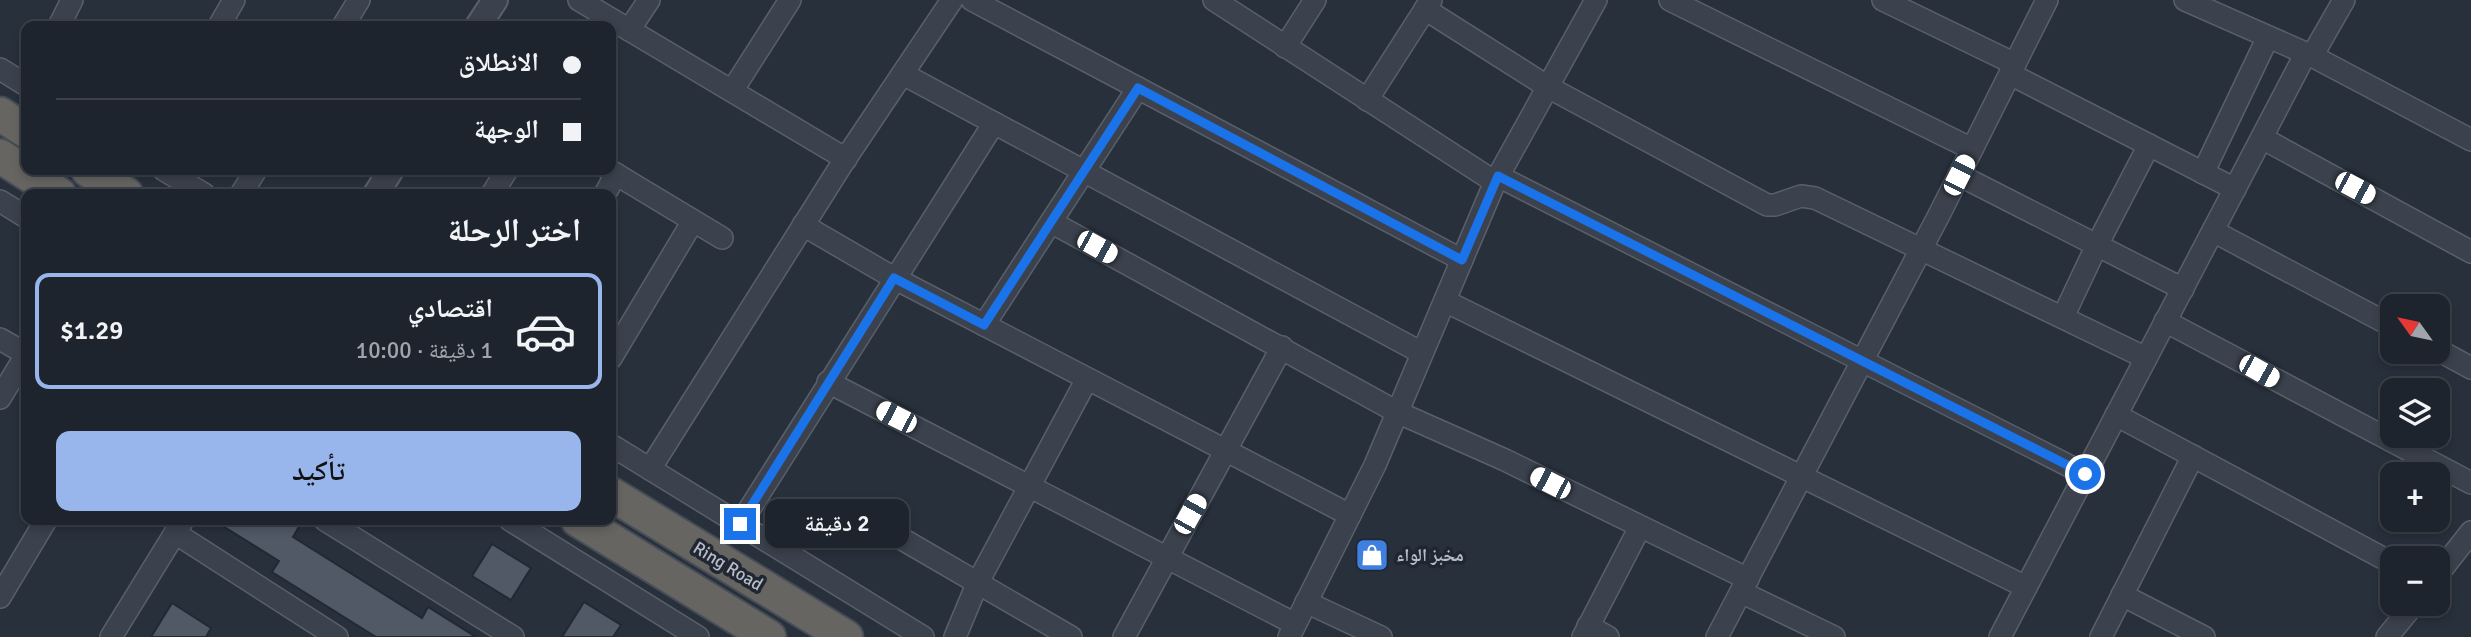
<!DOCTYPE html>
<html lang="ar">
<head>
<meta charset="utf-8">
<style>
  body { margin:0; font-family:Signika,"Noto Naskh Arabic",sans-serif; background:#262c35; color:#f1f3f6; direction:rtl; height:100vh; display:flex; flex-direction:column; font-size:26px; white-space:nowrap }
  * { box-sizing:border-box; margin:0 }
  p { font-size:23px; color:#a1a4aa }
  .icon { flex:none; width:38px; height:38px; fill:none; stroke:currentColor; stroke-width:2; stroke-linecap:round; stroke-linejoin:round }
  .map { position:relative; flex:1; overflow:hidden; direction:ltr }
  .sheet { position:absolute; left:21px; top:189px; width:595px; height:336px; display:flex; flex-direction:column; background:#1e242d; border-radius:14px; box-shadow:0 4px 10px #0003,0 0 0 2px #3c4149; direction:rtl }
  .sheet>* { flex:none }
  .top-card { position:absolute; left:21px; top:21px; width:595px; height:154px; border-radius:14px; box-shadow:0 4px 10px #0003,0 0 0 2px #3c4149; direction:rtl; display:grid; align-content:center; height:154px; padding:0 35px; background:#1e242d }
  .needle { width:46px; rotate:303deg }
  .buttons { position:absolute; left:2380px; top:294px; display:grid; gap:14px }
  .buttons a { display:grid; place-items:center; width:70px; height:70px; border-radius:14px; background:#1e242d; box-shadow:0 4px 10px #0003,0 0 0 2px #3c4149; font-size:35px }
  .end { position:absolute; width:32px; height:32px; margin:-16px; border:9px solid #1a73e8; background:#fff; box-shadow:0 0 0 4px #fff }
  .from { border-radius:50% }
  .bubble { position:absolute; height:49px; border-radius:14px; background:#1e242d; box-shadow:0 4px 10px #0003,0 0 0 2px #3c4149; font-size:23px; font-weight:600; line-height:49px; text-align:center; direction:rtl }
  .car { position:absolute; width:21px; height:42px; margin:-21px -10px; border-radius:9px; box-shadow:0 0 5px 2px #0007; background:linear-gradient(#fff 24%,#345 0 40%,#fff 0 76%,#345 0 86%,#fff 0) }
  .top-card b { display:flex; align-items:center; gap:24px; height:66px; font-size:26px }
  .top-card b+b { border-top:2px solid #3c4149 }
  .top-card i { width:18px; height:18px; background:#f1f3f6 }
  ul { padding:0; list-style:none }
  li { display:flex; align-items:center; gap:21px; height:116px; margin:0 14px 10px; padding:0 21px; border:4px solid transparent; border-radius:14px }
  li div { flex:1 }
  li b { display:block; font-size:26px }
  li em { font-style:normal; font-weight:600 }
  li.selected { border-color:#98b5ec }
  li>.icon { width:63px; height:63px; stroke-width:1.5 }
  h2 { padding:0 35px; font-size:32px; line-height:84px }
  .primary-button { display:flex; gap:14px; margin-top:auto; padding:14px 35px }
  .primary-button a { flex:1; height:80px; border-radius:14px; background:#98b5ec; color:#111; font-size:28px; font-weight:600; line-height:80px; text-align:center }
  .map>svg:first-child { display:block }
  .building { fill:#515967; stroke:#222934; stroke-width:2 }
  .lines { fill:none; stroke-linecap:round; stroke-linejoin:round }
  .minor-casing { stroke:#59606a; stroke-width:24 }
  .tertiary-casing { stroke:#59606a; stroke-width:28 }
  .trunk-casing { stroke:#464d57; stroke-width:37 }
  .minor { stroke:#3b424d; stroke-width:21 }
  .tertiary { stroke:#3b424d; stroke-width:24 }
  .trunk { stroke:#666562; stroke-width:33 }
  .route { stroke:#1a73e8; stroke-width:9 }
  .labels { text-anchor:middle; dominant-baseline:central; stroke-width:7; stroke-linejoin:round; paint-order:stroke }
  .poi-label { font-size:18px; font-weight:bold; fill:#b7bdc7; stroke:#202732; text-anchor:start }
  .street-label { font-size:18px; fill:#b7bdc7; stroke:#202732 }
</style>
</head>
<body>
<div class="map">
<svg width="2471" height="637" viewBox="0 0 2471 637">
  <rect width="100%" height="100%" fill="#28303c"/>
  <g class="building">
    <polygon points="213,520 291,520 300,525 293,537 422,618 428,607 476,637 376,637 272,572 279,561"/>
    <polygon points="492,544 531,568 511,600 472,576"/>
    <polygon points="584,602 621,625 613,637 562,637"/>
    <polygon points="172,603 211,628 206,637 151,637"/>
  </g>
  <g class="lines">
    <defs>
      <g id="minor">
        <polyline points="579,0 846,159"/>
        <polyline points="972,0 1462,260"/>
        <polyline points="1214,0 1495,182"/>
        <polyline points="1670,0 1972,149"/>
        <polyline points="1883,0 2015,64"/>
        <polyline points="2185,0 2312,56 2471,140"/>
        <polyline points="1425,9 1548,87 1767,205 1775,205 1801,196 1815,198 2146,358"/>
        <polyline points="59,26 72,0"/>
        <polyline points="219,26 234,0"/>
        <polyline points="343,26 359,0"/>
        <polyline points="629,30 649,0"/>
        <polyline points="1285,47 1315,0"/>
        <polyline points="2312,56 2344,0"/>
        <polyline points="0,69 26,85"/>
        <polyline points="903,74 1422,353"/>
        <polyline points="2010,74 2235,189"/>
        <polyline points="732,91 790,0"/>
        <polyline points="1367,100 1431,0"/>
        <polyline points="2262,138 2471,252"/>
        <polyline points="164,170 204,194"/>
        <polyline points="609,170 722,238"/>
        <polyline points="2203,173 2268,37"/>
        <polyline points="1959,175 2183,289"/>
        <polyline points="1498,176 2085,474"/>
        <polyline points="241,194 256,170"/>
        <polyline points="492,194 507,170"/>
        <polyline points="605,194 616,174"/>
        <polyline points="0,201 26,217"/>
        <polyline points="1051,222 1397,412 1505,460 1748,579"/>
        <polyline points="803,225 894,278 1350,515"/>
        <polyline points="2213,231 2392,326"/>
        <polyline points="1445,301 2026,587"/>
        <polyline points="2063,317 2097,245 2149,145"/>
        <polyline points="2165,321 2471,483"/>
        <polyline points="984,325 1138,88"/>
        <polyline points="0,339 26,354"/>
        <polyline points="2438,350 2471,368"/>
        <polyline points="611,358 693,221"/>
        <polyline points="828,382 1295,624"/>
        <polyline points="0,398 26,355"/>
        <polyline points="2116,415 2392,563"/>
        <polyline points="611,445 923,637"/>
        <polyline points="650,469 842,164 952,0"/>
        <polyline points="325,520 513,637"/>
        <polyline points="510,520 698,637"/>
        <polyline points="740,524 994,123"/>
        <polyline points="890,532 1071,637"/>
        <polyline points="175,533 337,637"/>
        <polyline points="2438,574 2471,532"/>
        <polyline points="1741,592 1834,637"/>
        <polyline points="2122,595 2204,637"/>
        <polyline points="0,597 46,520"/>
        <polyline points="1306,602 1381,637"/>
        <polyline points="1588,626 1608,637"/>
        <polyline points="111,637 183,520"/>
        <polyline points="955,637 978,582 1087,379"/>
        <polyline points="1124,637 1282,347"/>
        <polyline points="1289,637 1375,465 1495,182 1596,0"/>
        <polyline points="1583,637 1640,527"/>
        <polyline points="1717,637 1939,215 2047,0"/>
        <polyline points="2000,637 2306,53"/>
        <polyline points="2101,637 2193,456"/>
        <polyline points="2387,637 2414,604"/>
      </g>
      <g id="tertiary">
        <polyline points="478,26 495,0"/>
        <polyline points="376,194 391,170"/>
      </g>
      <g id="trunk">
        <polyline points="0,114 26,131"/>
        <polyline points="0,156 59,194"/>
        <polyline points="88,170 126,194"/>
        <polyline points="611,494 846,637"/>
        <polyline points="578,520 769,637"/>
      </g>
    </defs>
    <use href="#minor" class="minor-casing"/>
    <use href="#tertiary" class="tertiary-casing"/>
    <use href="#trunk" class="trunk-casing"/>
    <use href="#minor" class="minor"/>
    <use href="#tertiary" class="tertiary"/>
    <use href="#trunk" class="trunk"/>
  </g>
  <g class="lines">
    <polyline class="route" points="740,524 894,278 984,325 1138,88 1462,260 1498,176 2085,474"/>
  </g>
  <defs>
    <symbol id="shop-square" viewBox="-11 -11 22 22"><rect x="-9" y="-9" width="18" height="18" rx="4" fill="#3f7fe0" stroke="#202732"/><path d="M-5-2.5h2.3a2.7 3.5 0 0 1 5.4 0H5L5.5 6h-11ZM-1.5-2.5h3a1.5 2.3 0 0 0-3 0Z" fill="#fff"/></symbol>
  </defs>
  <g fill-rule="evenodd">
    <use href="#shop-square" x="1353" y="536" width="38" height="38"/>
  </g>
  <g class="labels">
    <g class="poi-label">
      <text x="1396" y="555">مخبز الواء</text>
    </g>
    <g class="street-label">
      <text transform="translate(728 566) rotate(31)">Ring Road</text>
    </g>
  </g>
</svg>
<div class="buttons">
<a><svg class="needle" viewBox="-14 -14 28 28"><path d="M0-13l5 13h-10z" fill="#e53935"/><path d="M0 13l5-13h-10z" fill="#a1a4aa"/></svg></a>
<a><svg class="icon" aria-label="layers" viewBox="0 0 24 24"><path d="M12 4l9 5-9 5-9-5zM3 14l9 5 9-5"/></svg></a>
<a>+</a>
<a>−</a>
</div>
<i class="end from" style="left:2085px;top:474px"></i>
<i class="end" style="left:740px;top:524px"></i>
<div class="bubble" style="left:765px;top:499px;width:144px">2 دقيقة</div>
<i class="car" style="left:1959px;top:175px;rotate:27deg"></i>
<i class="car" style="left:2355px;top:188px;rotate:118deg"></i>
<i class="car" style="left:1097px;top:247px;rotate:119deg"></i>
<i class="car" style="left:2259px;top:371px;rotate:119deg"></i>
<i class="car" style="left:896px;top:417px;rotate:297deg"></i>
<i class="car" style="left:1550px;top:483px;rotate:297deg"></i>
<i class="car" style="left:1190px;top:514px;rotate:29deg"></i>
<div class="top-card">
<b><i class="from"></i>الانطلاق</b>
<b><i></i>الوجهة</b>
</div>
<section class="sheet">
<h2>اختر الرحلة</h2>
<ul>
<li class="selected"><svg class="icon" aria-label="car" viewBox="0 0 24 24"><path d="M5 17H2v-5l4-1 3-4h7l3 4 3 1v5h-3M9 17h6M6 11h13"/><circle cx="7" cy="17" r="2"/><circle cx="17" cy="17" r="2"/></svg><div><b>اقتصادي</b><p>1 دقيقة · 10:00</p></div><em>$1.29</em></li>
</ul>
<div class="primary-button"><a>تأكيد</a></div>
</section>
</div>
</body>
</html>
